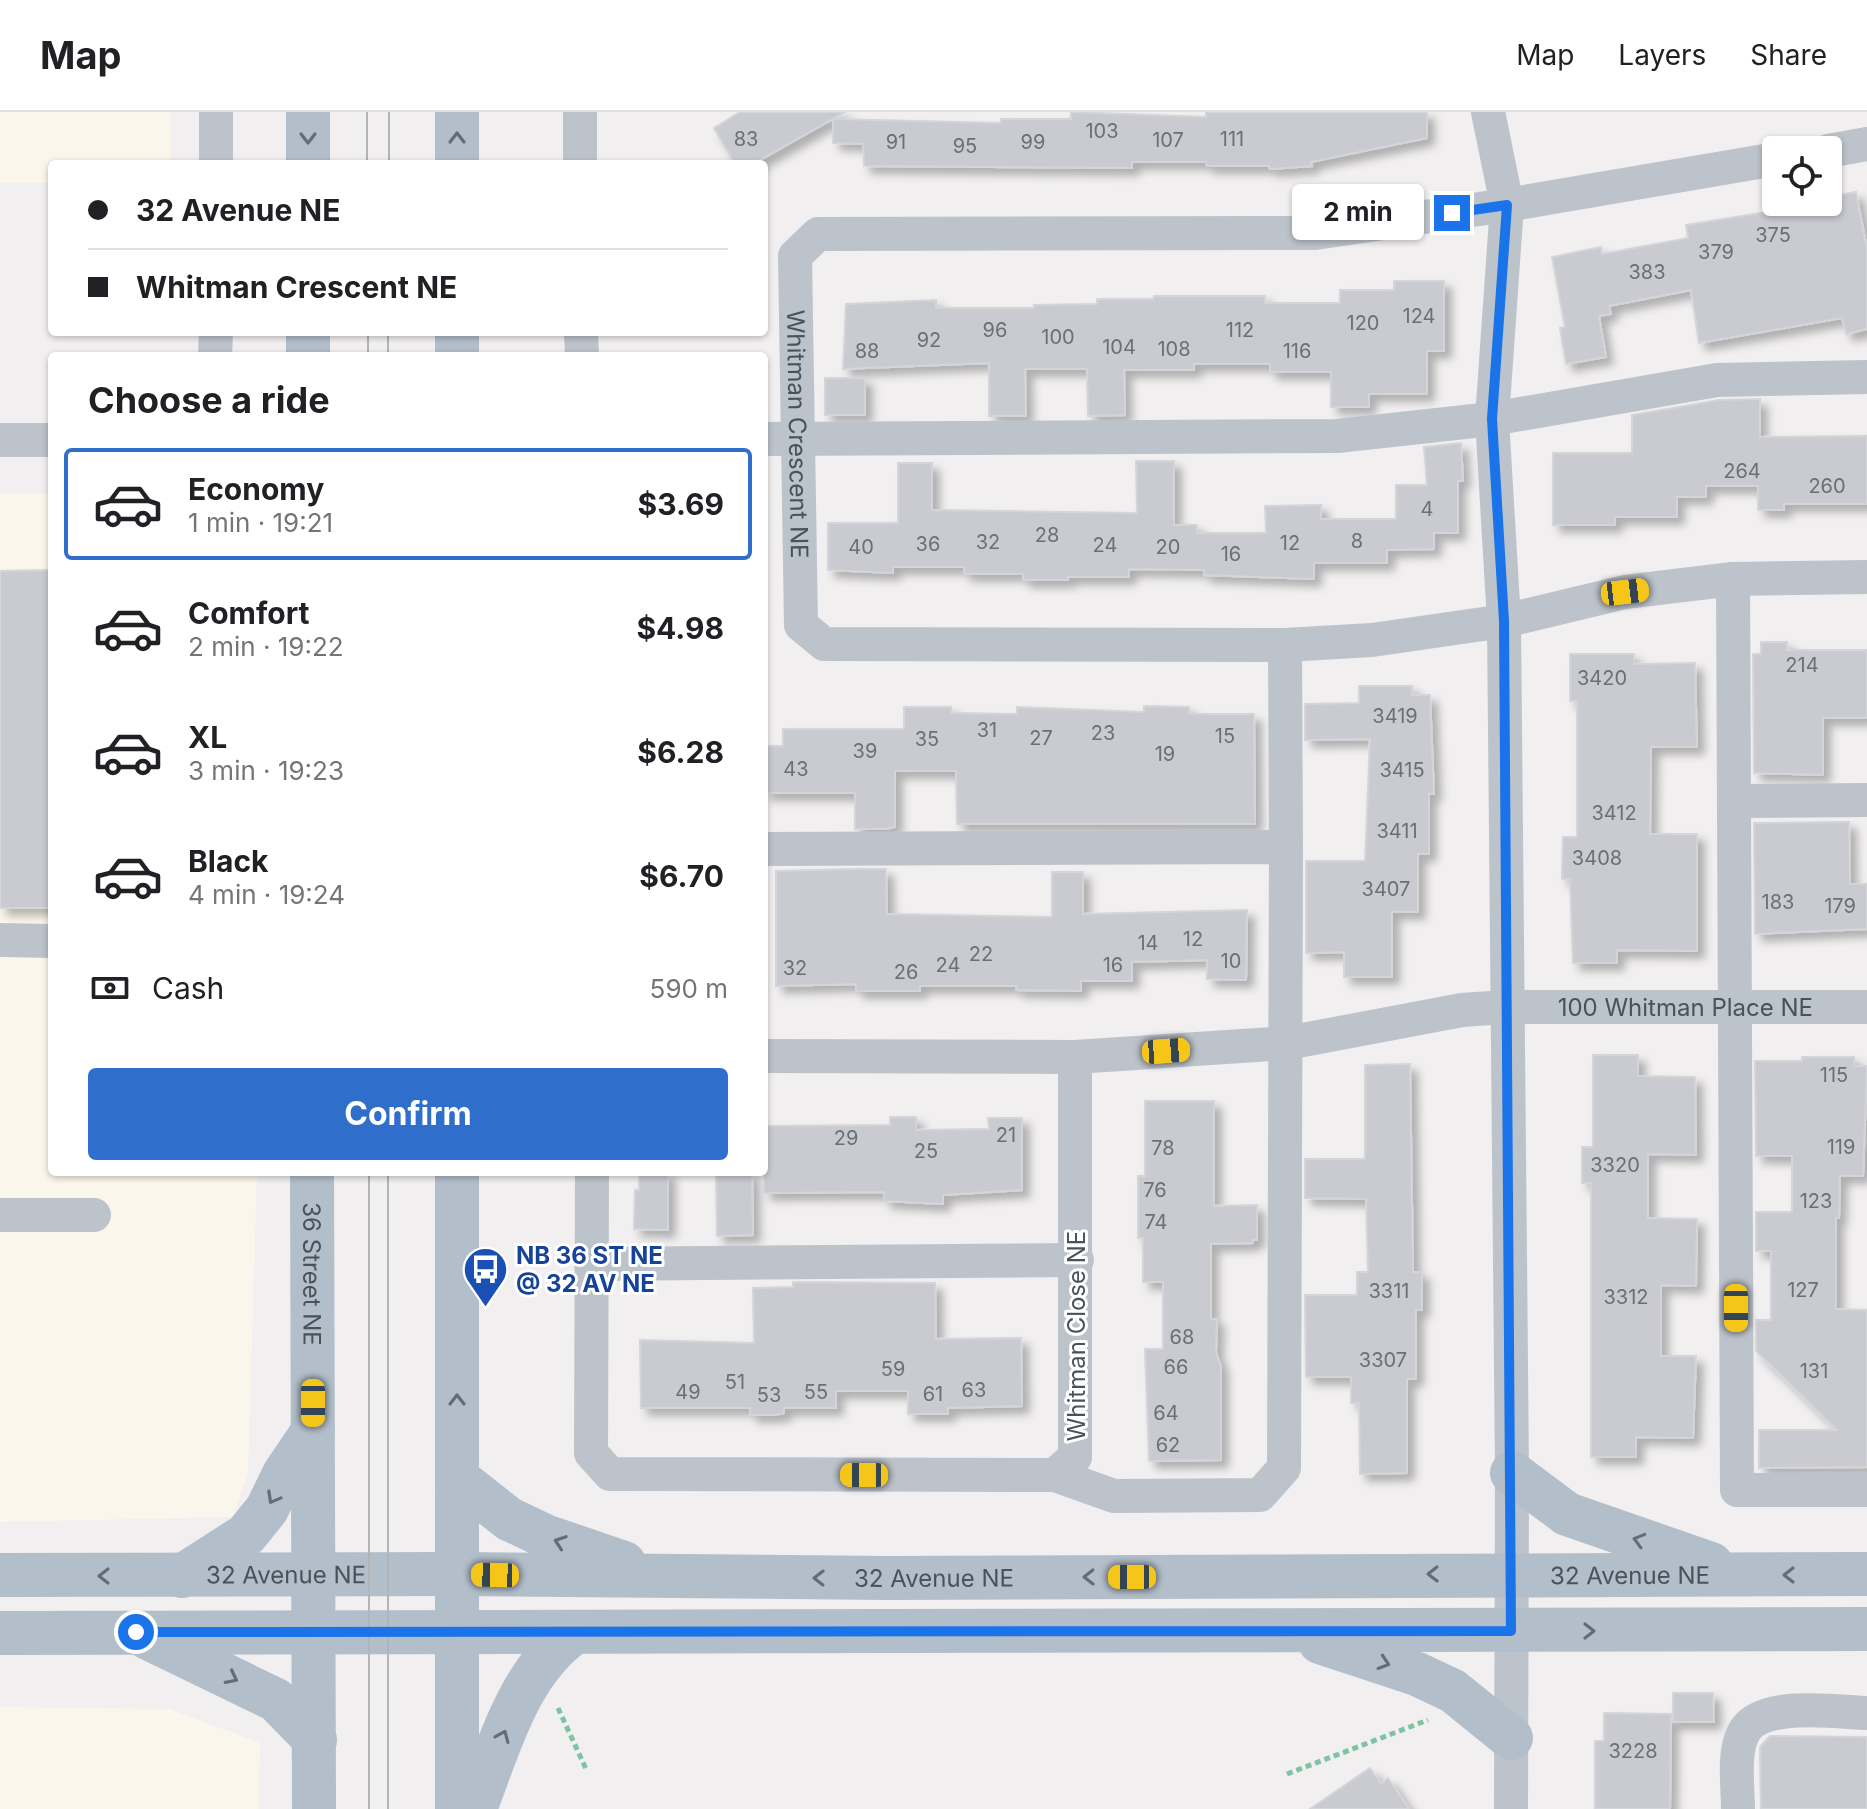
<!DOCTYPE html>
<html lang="en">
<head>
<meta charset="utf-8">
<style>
  body { margin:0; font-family:Inter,sans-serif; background:#f6f6f6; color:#202124; height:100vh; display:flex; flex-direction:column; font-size:30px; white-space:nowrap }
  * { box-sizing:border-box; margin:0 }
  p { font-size:26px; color:#757577 }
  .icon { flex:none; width:44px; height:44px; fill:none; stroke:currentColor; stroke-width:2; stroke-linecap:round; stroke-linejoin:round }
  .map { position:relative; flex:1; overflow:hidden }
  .sheet { position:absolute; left:48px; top:240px; width:720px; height:824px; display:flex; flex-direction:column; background:#fff; border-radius:8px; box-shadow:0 2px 6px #0004 }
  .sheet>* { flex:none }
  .hud { position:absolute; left:48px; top:48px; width:720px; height:176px; border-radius:8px; box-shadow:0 2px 6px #0004; display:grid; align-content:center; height:176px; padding:0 40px; background:#fff }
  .tools { position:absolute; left:1762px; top:24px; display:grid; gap:16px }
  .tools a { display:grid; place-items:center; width:80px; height:80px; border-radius:8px; background:#fff; box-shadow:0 2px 6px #0004; font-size:40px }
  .end { position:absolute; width:36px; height:36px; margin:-18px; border:10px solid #1a73e8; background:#fff; box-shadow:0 0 0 4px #fff }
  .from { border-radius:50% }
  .bubble { position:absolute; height:56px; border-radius:8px; background:#fff; box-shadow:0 2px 6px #0004; font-size:26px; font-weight:700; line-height:56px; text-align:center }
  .car { position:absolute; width:24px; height:48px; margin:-24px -12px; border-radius:10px; box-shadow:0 0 6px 2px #0007; background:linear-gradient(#f5c518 24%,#345 0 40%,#f5c518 0 76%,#345 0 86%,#f5c518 0) }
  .hud b { display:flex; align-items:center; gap:28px; height:76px; font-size:30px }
  .hud b+b { border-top:2px solid #e0e0e0 }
  .hud i { width:20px; height:20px; background:#202124 }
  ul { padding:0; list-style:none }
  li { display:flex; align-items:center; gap:24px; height:112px; margin:0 16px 12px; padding:0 24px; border:4px solid transparent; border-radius:8px }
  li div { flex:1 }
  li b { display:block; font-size:30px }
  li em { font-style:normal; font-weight:700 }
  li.active { border-color:#2f6fcb }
  li>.icon { width:72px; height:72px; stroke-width:1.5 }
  h2 { padding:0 40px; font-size:36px; line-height:96px }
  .pay { display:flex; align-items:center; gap:20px; height:88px; padding:0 40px; font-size:30px }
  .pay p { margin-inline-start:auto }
  .action { display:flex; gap:16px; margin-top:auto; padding:16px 40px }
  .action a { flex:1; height:92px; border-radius:8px; background:#2f6fcb; color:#fff; font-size:32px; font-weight:700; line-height:92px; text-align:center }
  header { display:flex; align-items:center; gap:48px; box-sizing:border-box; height:112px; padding:0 40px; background:#fff; border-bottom:2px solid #e0e0e0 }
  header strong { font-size:38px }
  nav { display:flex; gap:44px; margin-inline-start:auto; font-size:28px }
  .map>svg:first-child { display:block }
  .commercial { fill:#faf6eb }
  .building { fill:#c9cbd1; stroke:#d4d5da; stroke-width:2; filter:url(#shadow) }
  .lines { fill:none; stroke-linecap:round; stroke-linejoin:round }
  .path { stroke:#7fc3a4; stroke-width:5; stroke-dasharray:6 4; stroke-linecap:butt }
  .minor { stroke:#bcc3ca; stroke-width:34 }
  .major { stroke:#b2beca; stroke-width:44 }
  .tram { stroke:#b2b4b8; stroke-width:2 }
  .oneway { stroke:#636d76 }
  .route { stroke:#1a73e8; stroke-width:10 }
  .labels { text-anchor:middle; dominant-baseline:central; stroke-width:6; stroke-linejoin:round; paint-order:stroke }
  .number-label { font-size:20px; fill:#697078 }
  .street-label { font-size:24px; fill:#49525a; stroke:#fff }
  .transit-label { font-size:24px; font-weight:bold; fill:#164399; stroke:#fff; text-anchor:start }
</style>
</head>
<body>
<header>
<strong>Map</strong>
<nav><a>Map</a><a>Layers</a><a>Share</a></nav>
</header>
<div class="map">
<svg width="1867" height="1697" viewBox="0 0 1867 1697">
  <defs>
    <filter id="shadow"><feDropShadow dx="7" dy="7" stdDeviation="4" flood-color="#0004"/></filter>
  </defs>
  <rect width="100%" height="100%" fill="#f1efef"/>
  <g class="commercial">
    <polygon points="0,0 170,0 171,52 52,52 52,71 0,71"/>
    <polygon points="0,381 52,381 52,1060 257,1060 248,1362 233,1405 0,1410"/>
    <polygon points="0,1595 170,1597 260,1631 259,1697 0,1697"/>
  </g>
  <g class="building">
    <polygon points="740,0 845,0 753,52 735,52 714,16"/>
    <polygon points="1071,0 1206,5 1206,0 1427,0 1427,26 1311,50 1312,54 1270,57 1269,54 1207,54 1206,50 1132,50 1132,56 864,54 863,32 833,31 833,7 1001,11 1001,7 1071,7"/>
    <polygon points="1856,80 1867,137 1867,217 1846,222 1842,206 1699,231 1691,178 1609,194 1611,202 1599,204 1606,245 1566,252 1560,216 1565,215 1552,145 1601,135 1602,142 1688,126 1686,113 1828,90 1828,85"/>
    <polygon points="1394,169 1444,169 1444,239 1427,239 1427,282 1369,282 1369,295 1331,295 1331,260 1270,260 1270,252 1194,252 1194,258 1124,258 1125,303 1088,304 1087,257 1025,257 1026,304 989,304 989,251 843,257 846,192 936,188 936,196 1034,196 1034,193 1097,192 1097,187 1154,187 1154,184 1265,184 1265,191 1340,191 1340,178 1394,178"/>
    <rect x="825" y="266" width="40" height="37"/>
    <polygon points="1760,287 1760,325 1867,324 1867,392 1784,392 1784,398 1758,398 1758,374 1706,374 1706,385 1677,385 1677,405 1615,405 1615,413 1553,413 1553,341 1632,341 1632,303 1719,288"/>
    <polygon points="1461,331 1463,369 1458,369 1458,421 1434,421 1434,437 1387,438 1387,451 1314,451 1314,467 1204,463 1204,458 1129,457 1129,465 1068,465 1068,468 1023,468 1023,462 964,462 964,455 893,455 893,461 828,458 828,411 898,411 898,351 932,351 932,398 1137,401 1136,349 1174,349 1174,413 1197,413 1197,421 1266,421 1265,394 1321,393 1321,407 1396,407 1396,373 1427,373 1424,335"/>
    <polygon points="52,458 52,796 0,796 0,459"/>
    <polygon points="1761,530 1787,530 1787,538 1867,538 1867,606 1823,606 1823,663 1754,661 1753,542 1761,542"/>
    <polygon points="1570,542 1634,542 1634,552 1695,551 1697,635 1651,635 1650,722 1697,722 1697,839 1617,838 1617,851 1573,851 1570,767 1562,767 1563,725 1577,725 1577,589 1570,589"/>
    <polygon points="1359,574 1412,574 1412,583 1430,583 1434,682 1429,682 1429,742 1418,742 1418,800 1392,800 1392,865 1344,865 1344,840 1306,841 1306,749 1365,749 1370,627 1305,628 1305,592 1359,591"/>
    <polygon points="1144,594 1189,595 1189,602 1254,602 1255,712 957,712 956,659 895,659 895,715 886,717 855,717 855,681 764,681 764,634 783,634 783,617 904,617 904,595 951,595 951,601 1017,602 1017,595 1144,600"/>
    <polygon points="1849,710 1850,772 1867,772 1867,817 1755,822 1754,711"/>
    <polygon points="855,757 886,757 887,802 1052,805 1052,760 1083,760 1083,802 1247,798 1246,868 1207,867 1207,848 1132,850 1132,869 1081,869 1081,879 1016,878 1016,874 920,874 920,879 856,879 856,872 776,874 776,759"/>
    <polygon points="1593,943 1638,943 1638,964 1695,965 1696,1043 1648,1042 1648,1106 1697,1107 1696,1174 1661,1173 1661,1244 1696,1244 1693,1326 1636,1325 1636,1345 1591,1345 1591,1071 1582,1071 1582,1035 1593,1035"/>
    <polygon points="1802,945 1854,945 1854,954 1867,954 1863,1064 1840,1064 1839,1106 1836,1106 1836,1197 1867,1198 1867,1355 1759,1356 1759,1318 1837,1318 1756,1239 1756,1208 1771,1208 1771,1139 1756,1139 1756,1100 1792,1100 1792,1044 1756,1044 1755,949 1802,949"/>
    <polygon points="1410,952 1413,1160 1422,1160 1422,1198 1416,1198 1416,1267 1407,1267 1407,1361 1360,1362 1359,1291 1351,1291 1351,1265 1306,1265 1305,1183 1357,1183 1357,1160 1368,1160 1366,1087 1305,1086 1305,1047 1365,1047 1365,953"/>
    <polygon points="1145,989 1214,989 1214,1094 1257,1093 1257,1128 1253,1128 1253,1131 1211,1132 1211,1207 1217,1207 1216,1240 1221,1255 1221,1348 1149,1349 1145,1237 1163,1237 1163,1170 1143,1170 1143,1126 1138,1126 1138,1064 1145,1064"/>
    <polygon points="890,1005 916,1005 916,1018 989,1017 988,1006 1022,1006 1022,1078 943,1083 943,1092 884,1089 884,1080 764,1081 764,1014 890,1013"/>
    <polygon points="639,1060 668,1060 668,1118 634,1117 635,1078 639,1078"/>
    <polygon points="716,1060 752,1060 753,1123 717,1124"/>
    <polygon points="793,1170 935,1171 936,1227 1021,1226 1022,1294 948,1296 948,1302 908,1302 908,1279 836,1279 836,1296 784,1296 784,1301 775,1303 750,1303 750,1296 641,1296 640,1228 754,1231 753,1176 793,1175"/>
    <polygon points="1673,1581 1713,1581 1714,1610 1673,1610"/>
    <polygon points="1604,1601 1671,1602 1670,1697 1595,1697 1595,1629 1604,1629"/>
    <polygon points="1770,1624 1867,1625 1867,1697 1761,1697 1760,1635"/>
    <polygon points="1370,1656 1381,1672 1388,1666 1409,1697 1310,1697"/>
  </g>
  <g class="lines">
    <g class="path">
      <polyline points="558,1596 587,1659"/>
      <polyline points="1287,1662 1428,1608"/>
    </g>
    <g class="minor">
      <polyline points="216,0 216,52"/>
      <polyline points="580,0 580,52"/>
      <polyline points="1488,0 1507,93 1492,307 1504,509 1512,1361 1511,1697"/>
      <polyline points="1828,39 1867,32"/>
      <path id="s1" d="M1776 47 1507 93 1315 121 818 122 795 144 801 513 824 532 1285 533 1372 528 1504 509 1625 480 1733 467 1867 465"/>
      <polyline points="581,220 582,244"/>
      <polyline points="215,244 216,220"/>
      <polyline points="764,327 1337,324 1492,307 1717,268 1867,265"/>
      <polyline points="0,328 52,328"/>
      <polyline points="1733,467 1737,1378 1867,1378"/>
      <polyline points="1285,533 1286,735"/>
      <polyline points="1735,689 1867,688"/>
      <polyline points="764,737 1286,735 1284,1356 1260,1383 1114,1384 1055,1363"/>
      <polyline points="0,828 52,829"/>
      <path id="s2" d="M1075 945 1287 931 1462 898 1505 895H1867"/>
      <polyline points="592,1060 591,1341 610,1362 1055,1363 1075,1345 1075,945 764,944"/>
      <polyline points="0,1103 94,1103"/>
      <polyline points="591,1152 1077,1148"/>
      <path d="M1738 1697C1738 1675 1733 1642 1743 1622 1758 1588 1836 1600 1867 1601"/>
    </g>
    <g class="major">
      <polyline points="308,0 308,52"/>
      <polyline points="457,0 457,52"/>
      <polyline points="308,220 308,244"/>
      <polyline points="457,220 457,244"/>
      <path id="s3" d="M312 1060 314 1697"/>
      <polyline points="457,1060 457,1697"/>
      <polyline points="1512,1361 1567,1402 1711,1452"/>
      <polyline points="457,1366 509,1407 545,1424 624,1451"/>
      <path id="s4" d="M0 1463 457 1462 887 1466 1867 1462"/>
      <polyline points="182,1464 246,1423 267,1397 284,1362 313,1319"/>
      <polyline points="0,1521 1867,1517"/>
      <polyline points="146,1525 276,1588 315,1628"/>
      <polyline points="1320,1530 1417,1562 1453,1579 1511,1626"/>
      <path d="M475 1697C499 1635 518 1560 575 1520"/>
    </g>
    <g class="tram">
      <polyline points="367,0 367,52"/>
      <polyline points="389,52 389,0"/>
      <polyline points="368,220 368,244"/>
      <polyline points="388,244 388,220"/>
      <polyline points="388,1060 388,1697"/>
      <polyline points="369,1697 369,1060"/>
    </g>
  </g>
  <defs><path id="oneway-chevron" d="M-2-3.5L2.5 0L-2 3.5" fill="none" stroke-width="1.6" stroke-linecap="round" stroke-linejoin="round" transform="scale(2)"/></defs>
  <g class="oneway">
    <use href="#oneway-chevron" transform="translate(308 26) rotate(90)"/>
    <use href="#oneway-chevron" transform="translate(457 26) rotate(-90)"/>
    <use href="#oneway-chevron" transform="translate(457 1288) rotate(-90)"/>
    <use href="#oneway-chevron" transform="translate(273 1386) rotate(119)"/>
    <use href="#oneway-chevron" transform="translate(1639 1428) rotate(-164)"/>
    <use href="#oneway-chevron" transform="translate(560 1430) rotate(-161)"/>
    <use href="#oneway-chevron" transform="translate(1433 1462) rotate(179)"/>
    <use href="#oneway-chevron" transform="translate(1789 1463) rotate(180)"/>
    <use href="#oneway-chevron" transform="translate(104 1464) rotate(-180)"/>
    <use href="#oneway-chevron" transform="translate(1089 1465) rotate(179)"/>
    <use href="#oneway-chevron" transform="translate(819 1466) rotate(-179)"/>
    <use href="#oneway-chevron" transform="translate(1589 1519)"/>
    <use href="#oneway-chevron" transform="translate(1384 1551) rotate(18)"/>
    <use href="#oneway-chevron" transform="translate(232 1566) rotate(27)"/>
    <use href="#oneway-chevron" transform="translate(503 1624) rotate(-67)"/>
  </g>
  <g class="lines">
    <polyline class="route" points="136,1520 1511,1519 1504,509 1492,307 1507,93 1452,101"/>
  </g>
  <defs>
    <symbol id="bus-pin" viewBox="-11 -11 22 30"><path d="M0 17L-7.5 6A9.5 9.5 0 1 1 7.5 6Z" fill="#1a4fb4" stroke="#fff"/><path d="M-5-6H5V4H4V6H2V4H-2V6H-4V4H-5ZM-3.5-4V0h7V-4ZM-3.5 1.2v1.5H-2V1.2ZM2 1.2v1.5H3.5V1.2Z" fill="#fff"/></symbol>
  </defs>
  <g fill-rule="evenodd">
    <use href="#bus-pin" x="460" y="1132" width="51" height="69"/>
  </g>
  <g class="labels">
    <g class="number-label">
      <text x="1102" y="19">103</text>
      <text x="746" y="27">83</text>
      <text x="1232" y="27">111</text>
      <text x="1168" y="28">107</text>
      <text x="896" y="30">91</text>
      <text x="1033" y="30">99</text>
      <text x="965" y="34">95</text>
      <text x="1773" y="123">375</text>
      <text x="1716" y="140">379</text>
      <text x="1647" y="160">383</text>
      <text x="1419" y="204">124</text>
      <text x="1363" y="211">120</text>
      <text x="995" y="218">96</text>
      <text x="1240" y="218">112</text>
      <text x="1058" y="225">100</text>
      <text x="929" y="228">92</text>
      <text x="1119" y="235">104</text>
      <text x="1174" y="237">108</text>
      <text x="867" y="239">88</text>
      <text x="1297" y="239">116</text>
      <text x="1742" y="359">264</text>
      <text x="1827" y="374">260</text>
      <text x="1427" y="397">4</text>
      <text x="1047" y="423">28</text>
      <text x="1357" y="429">8</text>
      <text x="988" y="430">32</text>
      <text x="1290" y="431">12</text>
      <text x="928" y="432">36</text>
      <text x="1105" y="433">24</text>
      <text x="861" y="435">40</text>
      <text x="1168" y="435">20</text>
      <text x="1231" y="442">16</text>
      <text x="1802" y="553">214</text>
      <text x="1602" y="566">3420</text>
      <text x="1395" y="604">3419</text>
      <text x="987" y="618">31</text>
      <text x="1103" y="621">23</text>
      <text x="1225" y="624">15</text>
      <text x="1041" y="626">27</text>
      <text x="927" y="627">35</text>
      <text x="865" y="639">39</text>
      <text x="1165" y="642">19</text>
      <text x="796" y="657">43</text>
      <text x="1402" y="658">3415</text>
      <text x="1614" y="701">3412</text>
      <text x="1397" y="719">3411</text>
      <text x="1597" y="746">3408</text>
      <text x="1386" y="777">3407</text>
      <text x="1778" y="790">183</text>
      <text x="1840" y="794">179</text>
      <text x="1193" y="827">12</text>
      <text x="1148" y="831">14</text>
      <text x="981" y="842">22</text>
      <text x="1231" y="849">10</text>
      <text x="948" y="853">24</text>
      <text x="1113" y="853">16</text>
      <text x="795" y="856">32</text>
      <text x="906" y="860">26</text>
      <text x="1834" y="963">115</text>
      <text x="1006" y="1023">21</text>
      <text x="846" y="1026">29</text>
      <text x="1841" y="1035">119</text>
      <text x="1163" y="1036">78</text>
      <text x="926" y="1039">25</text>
      <text x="1615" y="1053">3320</text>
      <text x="1155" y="1078">76</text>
      <text x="1816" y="1089">123</text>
      <text x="1156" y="1110">74</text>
      <text x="1803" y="1178">127</text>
      <text x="1389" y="1179">3311</text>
      <text x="1626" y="1185">3312</text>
      <text x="1182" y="1225">68</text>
      <text x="1383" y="1248">3307</text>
      <text x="1176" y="1255">66</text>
      <text x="893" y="1257">59</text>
      <text x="1814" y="1259">131</text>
      <text x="735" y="1270">51</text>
      <text x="974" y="1278">63</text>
      <text x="688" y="1280">49</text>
      <text x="816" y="1280">55</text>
      <text x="933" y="1282">61</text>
      <text x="769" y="1283">53</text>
      <text x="1166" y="1301">64</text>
      <text x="1168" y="1333">62</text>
      <text x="1633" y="1639">3228</text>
    </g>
    <g class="street-label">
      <text stroke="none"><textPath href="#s1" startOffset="1174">Whitman Crescent NE</textPath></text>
      <text stroke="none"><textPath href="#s2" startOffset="614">100 Whitman Place NE</textPath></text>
      <text stroke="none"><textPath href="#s3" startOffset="102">36 Street NE</textPath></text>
      <text transform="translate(1076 1224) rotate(-90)">Whitman Close NE</text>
      <text stroke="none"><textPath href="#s4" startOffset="1630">32 Avenue NE</textPath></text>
      <text stroke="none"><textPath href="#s4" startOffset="286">32 Avenue NE</textPath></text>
      <text stroke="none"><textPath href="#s4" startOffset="934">32 Avenue NE</textPath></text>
    </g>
    <g class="transit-label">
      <text x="516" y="1143">NB 36 ST NE<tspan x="516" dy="28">@ 32 AV NE</tspan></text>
    </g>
  </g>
</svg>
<div class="tools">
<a><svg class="icon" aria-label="locate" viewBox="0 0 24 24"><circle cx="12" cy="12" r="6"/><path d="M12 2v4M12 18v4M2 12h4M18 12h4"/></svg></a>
</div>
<i class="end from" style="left:136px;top:1520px"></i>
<i class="end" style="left:1452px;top:101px"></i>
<div class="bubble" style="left:1292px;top:72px;width:132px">2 min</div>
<i class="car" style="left:1625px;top:480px;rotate:83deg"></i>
<i class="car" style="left:1166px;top:939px;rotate:86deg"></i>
<i class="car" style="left:1736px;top:1196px;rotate:180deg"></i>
<i class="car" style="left:313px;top:1291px;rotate:180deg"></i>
<i class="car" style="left:864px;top:1363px;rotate:270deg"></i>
<i class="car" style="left:495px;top:1463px;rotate:271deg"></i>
<i class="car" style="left:1132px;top:1465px;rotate:270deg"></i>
<div class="hud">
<b><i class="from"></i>32 Avenue NE</b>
<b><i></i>Whitman Crescent NE</b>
</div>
<section class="sheet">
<h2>Choose a ride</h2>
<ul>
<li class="active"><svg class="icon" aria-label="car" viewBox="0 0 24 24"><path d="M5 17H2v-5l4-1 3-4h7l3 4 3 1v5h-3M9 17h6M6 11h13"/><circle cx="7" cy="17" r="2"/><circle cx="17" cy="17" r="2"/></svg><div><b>Economy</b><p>1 min · 19:21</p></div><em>$3.69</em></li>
<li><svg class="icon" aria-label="car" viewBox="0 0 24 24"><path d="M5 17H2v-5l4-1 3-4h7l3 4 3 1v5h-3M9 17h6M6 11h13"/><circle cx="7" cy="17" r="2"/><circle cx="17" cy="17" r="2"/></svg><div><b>Comfort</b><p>2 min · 19:22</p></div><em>$4.98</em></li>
<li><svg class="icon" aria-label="car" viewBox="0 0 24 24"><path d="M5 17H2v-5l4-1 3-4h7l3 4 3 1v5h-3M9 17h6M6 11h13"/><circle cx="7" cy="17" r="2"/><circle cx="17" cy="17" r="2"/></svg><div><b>XL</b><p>3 min · 19:23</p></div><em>$6.28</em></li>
<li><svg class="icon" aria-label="car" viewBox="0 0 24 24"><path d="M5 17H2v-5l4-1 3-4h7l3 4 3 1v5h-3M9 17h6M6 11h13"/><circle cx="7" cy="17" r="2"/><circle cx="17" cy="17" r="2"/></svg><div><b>Black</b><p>4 min · 19:24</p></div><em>$6.70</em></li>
</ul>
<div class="pay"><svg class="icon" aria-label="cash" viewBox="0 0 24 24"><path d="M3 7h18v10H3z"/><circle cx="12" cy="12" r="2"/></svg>Cash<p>590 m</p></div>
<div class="action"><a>Confirm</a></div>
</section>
</div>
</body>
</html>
